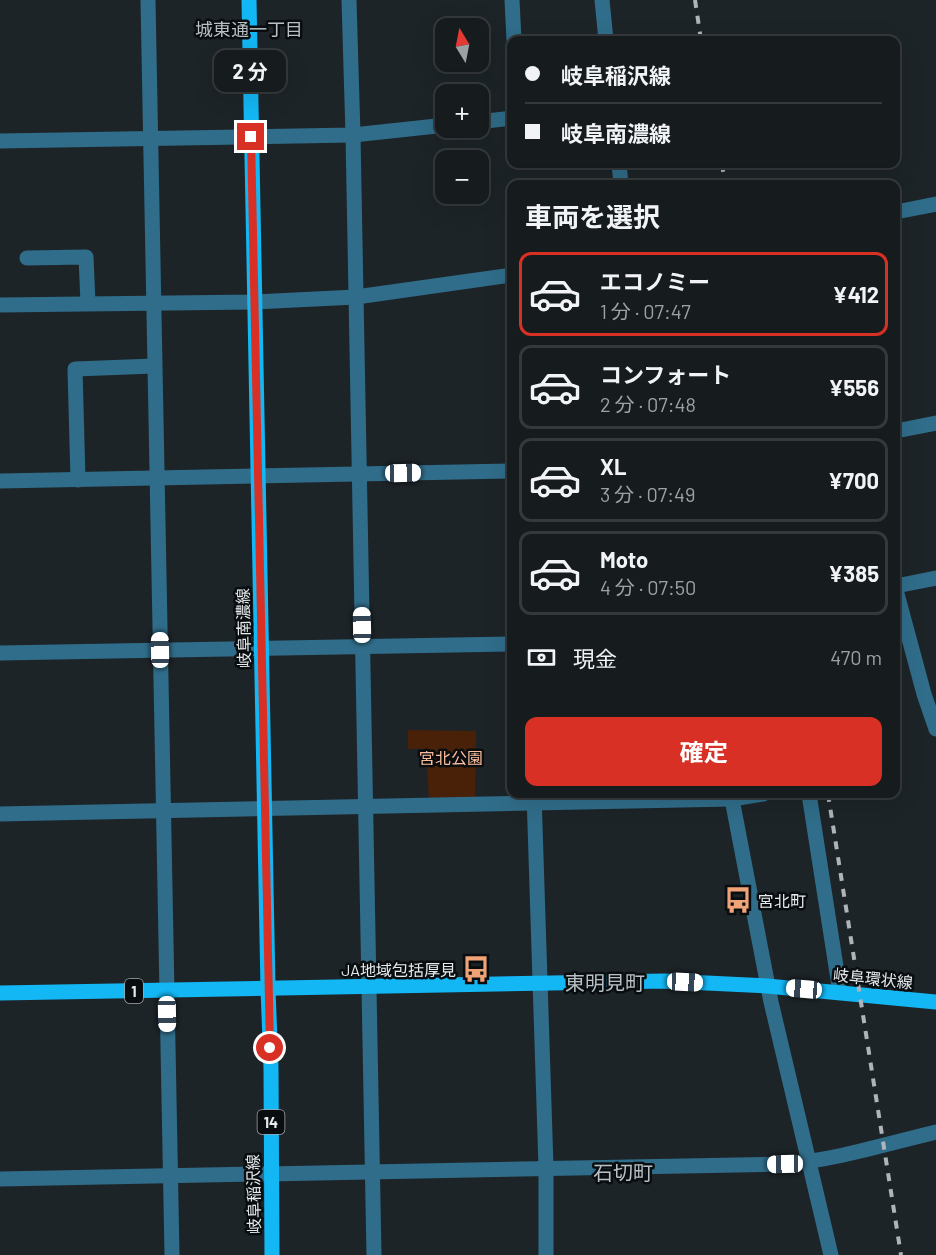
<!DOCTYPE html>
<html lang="ja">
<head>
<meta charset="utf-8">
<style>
  body { margin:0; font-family:Barlow,"Noto Sans JP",sans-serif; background:#23282b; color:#f1f3f6; height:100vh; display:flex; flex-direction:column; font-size:22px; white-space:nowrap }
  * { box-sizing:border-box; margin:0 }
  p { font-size:20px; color:#9ea1a4 }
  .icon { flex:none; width:33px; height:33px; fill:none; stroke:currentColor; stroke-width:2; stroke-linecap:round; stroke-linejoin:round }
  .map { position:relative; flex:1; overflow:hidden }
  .sheet { position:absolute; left:507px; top:180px; width:393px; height:618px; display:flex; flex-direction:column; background:#161b1e; border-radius:12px; box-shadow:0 6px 24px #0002,0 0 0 2px #35393c }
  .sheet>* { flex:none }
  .hud { position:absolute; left:507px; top:36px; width:393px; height:132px; border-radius:12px; box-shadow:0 6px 24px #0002,0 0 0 2px #35393c; display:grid; align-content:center; height:132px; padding:0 18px; background:#161b1e }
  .needle { width:39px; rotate:350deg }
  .tools { position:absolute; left:435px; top:18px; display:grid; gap:12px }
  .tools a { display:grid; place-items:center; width:54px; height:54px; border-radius:12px; background:#161b1e; box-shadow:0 6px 24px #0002,0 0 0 2px #35393c; font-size:30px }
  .end { position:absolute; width:27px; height:27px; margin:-14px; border:8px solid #d93025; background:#fff; box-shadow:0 0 0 3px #fff }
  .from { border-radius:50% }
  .bubble { position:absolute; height:42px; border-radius:12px; background:#161b1e; box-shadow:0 6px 24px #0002,0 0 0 2px #35393c; font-size:20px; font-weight:700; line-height:42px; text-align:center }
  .car { position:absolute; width:18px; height:36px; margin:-18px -9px; border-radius:8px; box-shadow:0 0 4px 2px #0007; background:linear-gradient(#fff 24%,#345 0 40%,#fff 0 76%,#345 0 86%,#fff 0) }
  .hud b { display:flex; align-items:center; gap:21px; height:57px; font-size:22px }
  .hud b+b { border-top:2px solid #35393c }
  .hud i { width:15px; height:15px; background:#f1f3f6 }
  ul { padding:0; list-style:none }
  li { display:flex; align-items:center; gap:18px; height:84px; margin:0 12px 9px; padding:0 6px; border:3px solid #35393c; border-radius:12px }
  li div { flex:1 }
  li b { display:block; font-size:22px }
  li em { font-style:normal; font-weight:700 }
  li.selected { border-color:#d93025 }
  li>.icon { width:54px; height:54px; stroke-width:1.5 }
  h2 { padding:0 18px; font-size:27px; line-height:72px }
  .pay { display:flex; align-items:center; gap:15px; height:66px; padding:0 18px; font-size:22px }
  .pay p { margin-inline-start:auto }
  .action { display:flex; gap:12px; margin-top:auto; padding:12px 18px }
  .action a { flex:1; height:69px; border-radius:12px; background:#d93025; color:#fff; font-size:24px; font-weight:700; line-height:69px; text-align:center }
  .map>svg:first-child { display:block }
  .green { fill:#482108 }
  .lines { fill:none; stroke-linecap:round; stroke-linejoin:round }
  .minor { stroke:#306d8a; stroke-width:15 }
  .primary { stroke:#13b7f4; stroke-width:15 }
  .rail { stroke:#afb4b8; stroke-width:4; stroke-dasharray:8 8; stroke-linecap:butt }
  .route { stroke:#d93025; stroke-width:8 }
  .labels { text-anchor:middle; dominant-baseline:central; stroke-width:5; stroke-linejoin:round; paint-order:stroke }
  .shield { fill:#0a0d0f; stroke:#a3a8aa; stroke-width:1.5 }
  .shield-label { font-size:15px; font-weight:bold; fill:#e5eaed }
  .street-label { font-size:16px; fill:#e5eaed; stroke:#0a0d0f }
  .park-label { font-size:16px; fill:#fcbe9c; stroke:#0a0d0f }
  .poi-label { font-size:16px; fill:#e5eaed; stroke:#0a0d0f; text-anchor:start }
  .neighbourhood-label { font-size:18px; fill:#b6c0c5; stroke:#0a0d0f }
  .quarter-label { font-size:20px; fill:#b6c0c5; stroke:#0a0d0f }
</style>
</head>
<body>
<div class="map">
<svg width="936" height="1255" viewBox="0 0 936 1255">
  <rect width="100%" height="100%" fill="#1d2428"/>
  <polygon class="green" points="408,730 476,731 475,801 429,801 426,749 408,749"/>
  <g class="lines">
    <g class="minor">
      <polyline points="148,0 172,1255"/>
      <polyline points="349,0 353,135 374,1255"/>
      <polyline points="512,0 514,40"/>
      <polyline points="602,0 606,40"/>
      <polyline points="478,122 512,118"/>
      <polyline points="0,141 353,135 446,125"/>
      <polyline points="619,164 621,184"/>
      <polyline points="896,212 936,204"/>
      <polyline points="27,258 86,257 88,303"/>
      <polyline points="0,305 254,302 356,297 512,275"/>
      <polyline points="896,431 936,423"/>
      <polyline points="78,480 75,369 154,366"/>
      <polyline points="0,481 512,471"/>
      <polyline points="896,586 936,578"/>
      <polyline points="896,590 924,694 936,729"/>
      <polyline points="0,653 512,644"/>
      <polyline points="534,794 546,1167 546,1255"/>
      <polyline points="731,794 771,1002 831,1255"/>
      <polyline points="809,794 840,992"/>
      <polyline points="0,814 732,799 763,794"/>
      <path d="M0 1179 785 1164C836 1160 886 1144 936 1132"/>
    </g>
    <g class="primary">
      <polyline points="249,0 268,989 271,1068 272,1255"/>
      <polyline points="0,993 665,981 767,986 936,1002"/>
    </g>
    <g class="rail">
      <polyline points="695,0 701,40"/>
      <polyline points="722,164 725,184"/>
      <polyline points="828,794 901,1255"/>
    </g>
  </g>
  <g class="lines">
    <polyline class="route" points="251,137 270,1048"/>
  </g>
  <defs>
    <symbol id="bus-bare" viewBox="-9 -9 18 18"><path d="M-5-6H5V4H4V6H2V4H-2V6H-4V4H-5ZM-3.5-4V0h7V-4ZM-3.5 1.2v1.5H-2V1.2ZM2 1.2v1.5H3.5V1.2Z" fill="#efa377" stroke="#0a0d0f" stroke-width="2.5" paint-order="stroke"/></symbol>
  </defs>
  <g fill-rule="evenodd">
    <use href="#bus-bare" x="719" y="881" width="38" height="38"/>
    <use href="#bus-bare" x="457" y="950" width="38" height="38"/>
  </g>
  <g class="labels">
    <g class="shield">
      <rect x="125" y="979" width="18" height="24" rx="4.5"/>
      <rect x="257.5" y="1110" width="27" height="24" rx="4.5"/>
    </g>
    <g class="shield-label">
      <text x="134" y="991">1</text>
      <text x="271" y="1122">14</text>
    </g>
    <g class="street-label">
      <text transform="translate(243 628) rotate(-91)">岐阜南濃線</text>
      <text transform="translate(873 978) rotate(6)">岐阜環状線</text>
      <text transform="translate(253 1194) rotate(-91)">岐阜稲沢線</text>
    </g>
    <g class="park-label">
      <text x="451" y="757">宮北公園</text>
    </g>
    <g class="poi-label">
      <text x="758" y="900">宮北町</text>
      <text x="456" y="969" text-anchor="end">JA地域包括厚見</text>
    </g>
    <g class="neighbourhood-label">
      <text x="249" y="29">城東通一丁目</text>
    </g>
    <g class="quarter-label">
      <text x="605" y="982">東明見町</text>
      <text x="623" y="1172">石切町</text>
    </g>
  </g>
</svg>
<div class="tools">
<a><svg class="needle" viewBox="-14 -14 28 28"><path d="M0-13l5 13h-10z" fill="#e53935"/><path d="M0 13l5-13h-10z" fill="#9ea1a4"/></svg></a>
<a>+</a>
<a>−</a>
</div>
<i class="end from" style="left:270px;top:1048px"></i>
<i class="end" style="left:251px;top:137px"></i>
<div class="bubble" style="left:214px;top:50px;width:72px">2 分</div>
<i class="car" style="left:403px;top:473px;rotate:89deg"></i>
<i class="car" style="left:362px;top:625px;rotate:359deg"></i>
<i class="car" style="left:160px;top:650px;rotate:359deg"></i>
<i class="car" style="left:685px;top:982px;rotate:93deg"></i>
<i class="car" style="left:804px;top:989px;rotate:275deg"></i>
<i class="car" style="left:167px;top:1014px;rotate:179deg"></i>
<i class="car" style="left:785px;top:1164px;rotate:269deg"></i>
<div class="hud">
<b><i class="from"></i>岐阜稲沢線</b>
<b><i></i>岐阜南濃線</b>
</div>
<section class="sheet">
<h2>車両を選択</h2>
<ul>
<li class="selected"><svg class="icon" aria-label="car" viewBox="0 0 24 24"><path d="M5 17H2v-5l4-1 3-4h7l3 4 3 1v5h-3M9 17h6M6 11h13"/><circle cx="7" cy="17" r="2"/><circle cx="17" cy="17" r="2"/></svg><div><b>エコノミー</b><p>1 分 · 07:47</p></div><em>¥412</em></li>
<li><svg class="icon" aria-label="car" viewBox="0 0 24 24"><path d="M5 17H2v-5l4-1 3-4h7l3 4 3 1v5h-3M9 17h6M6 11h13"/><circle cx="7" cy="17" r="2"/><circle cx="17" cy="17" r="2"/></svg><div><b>コンフォート</b><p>2 分 · 07:48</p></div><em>¥556</em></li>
<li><svg class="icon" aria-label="car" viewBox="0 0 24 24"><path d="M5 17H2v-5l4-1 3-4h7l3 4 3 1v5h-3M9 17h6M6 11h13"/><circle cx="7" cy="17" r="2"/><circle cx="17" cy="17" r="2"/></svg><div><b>XL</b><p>3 分 · 07:49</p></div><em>¥700</em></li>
<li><svg class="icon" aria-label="car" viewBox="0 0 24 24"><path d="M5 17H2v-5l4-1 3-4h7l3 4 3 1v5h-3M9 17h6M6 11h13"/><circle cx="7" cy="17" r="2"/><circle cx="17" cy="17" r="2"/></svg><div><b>Moto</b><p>4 分 · 07:50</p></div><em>¥385</em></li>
</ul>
<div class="pay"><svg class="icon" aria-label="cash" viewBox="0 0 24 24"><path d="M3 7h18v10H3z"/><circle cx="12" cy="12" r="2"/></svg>現金<p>470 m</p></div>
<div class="action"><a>確定</a></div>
</section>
</div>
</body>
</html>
